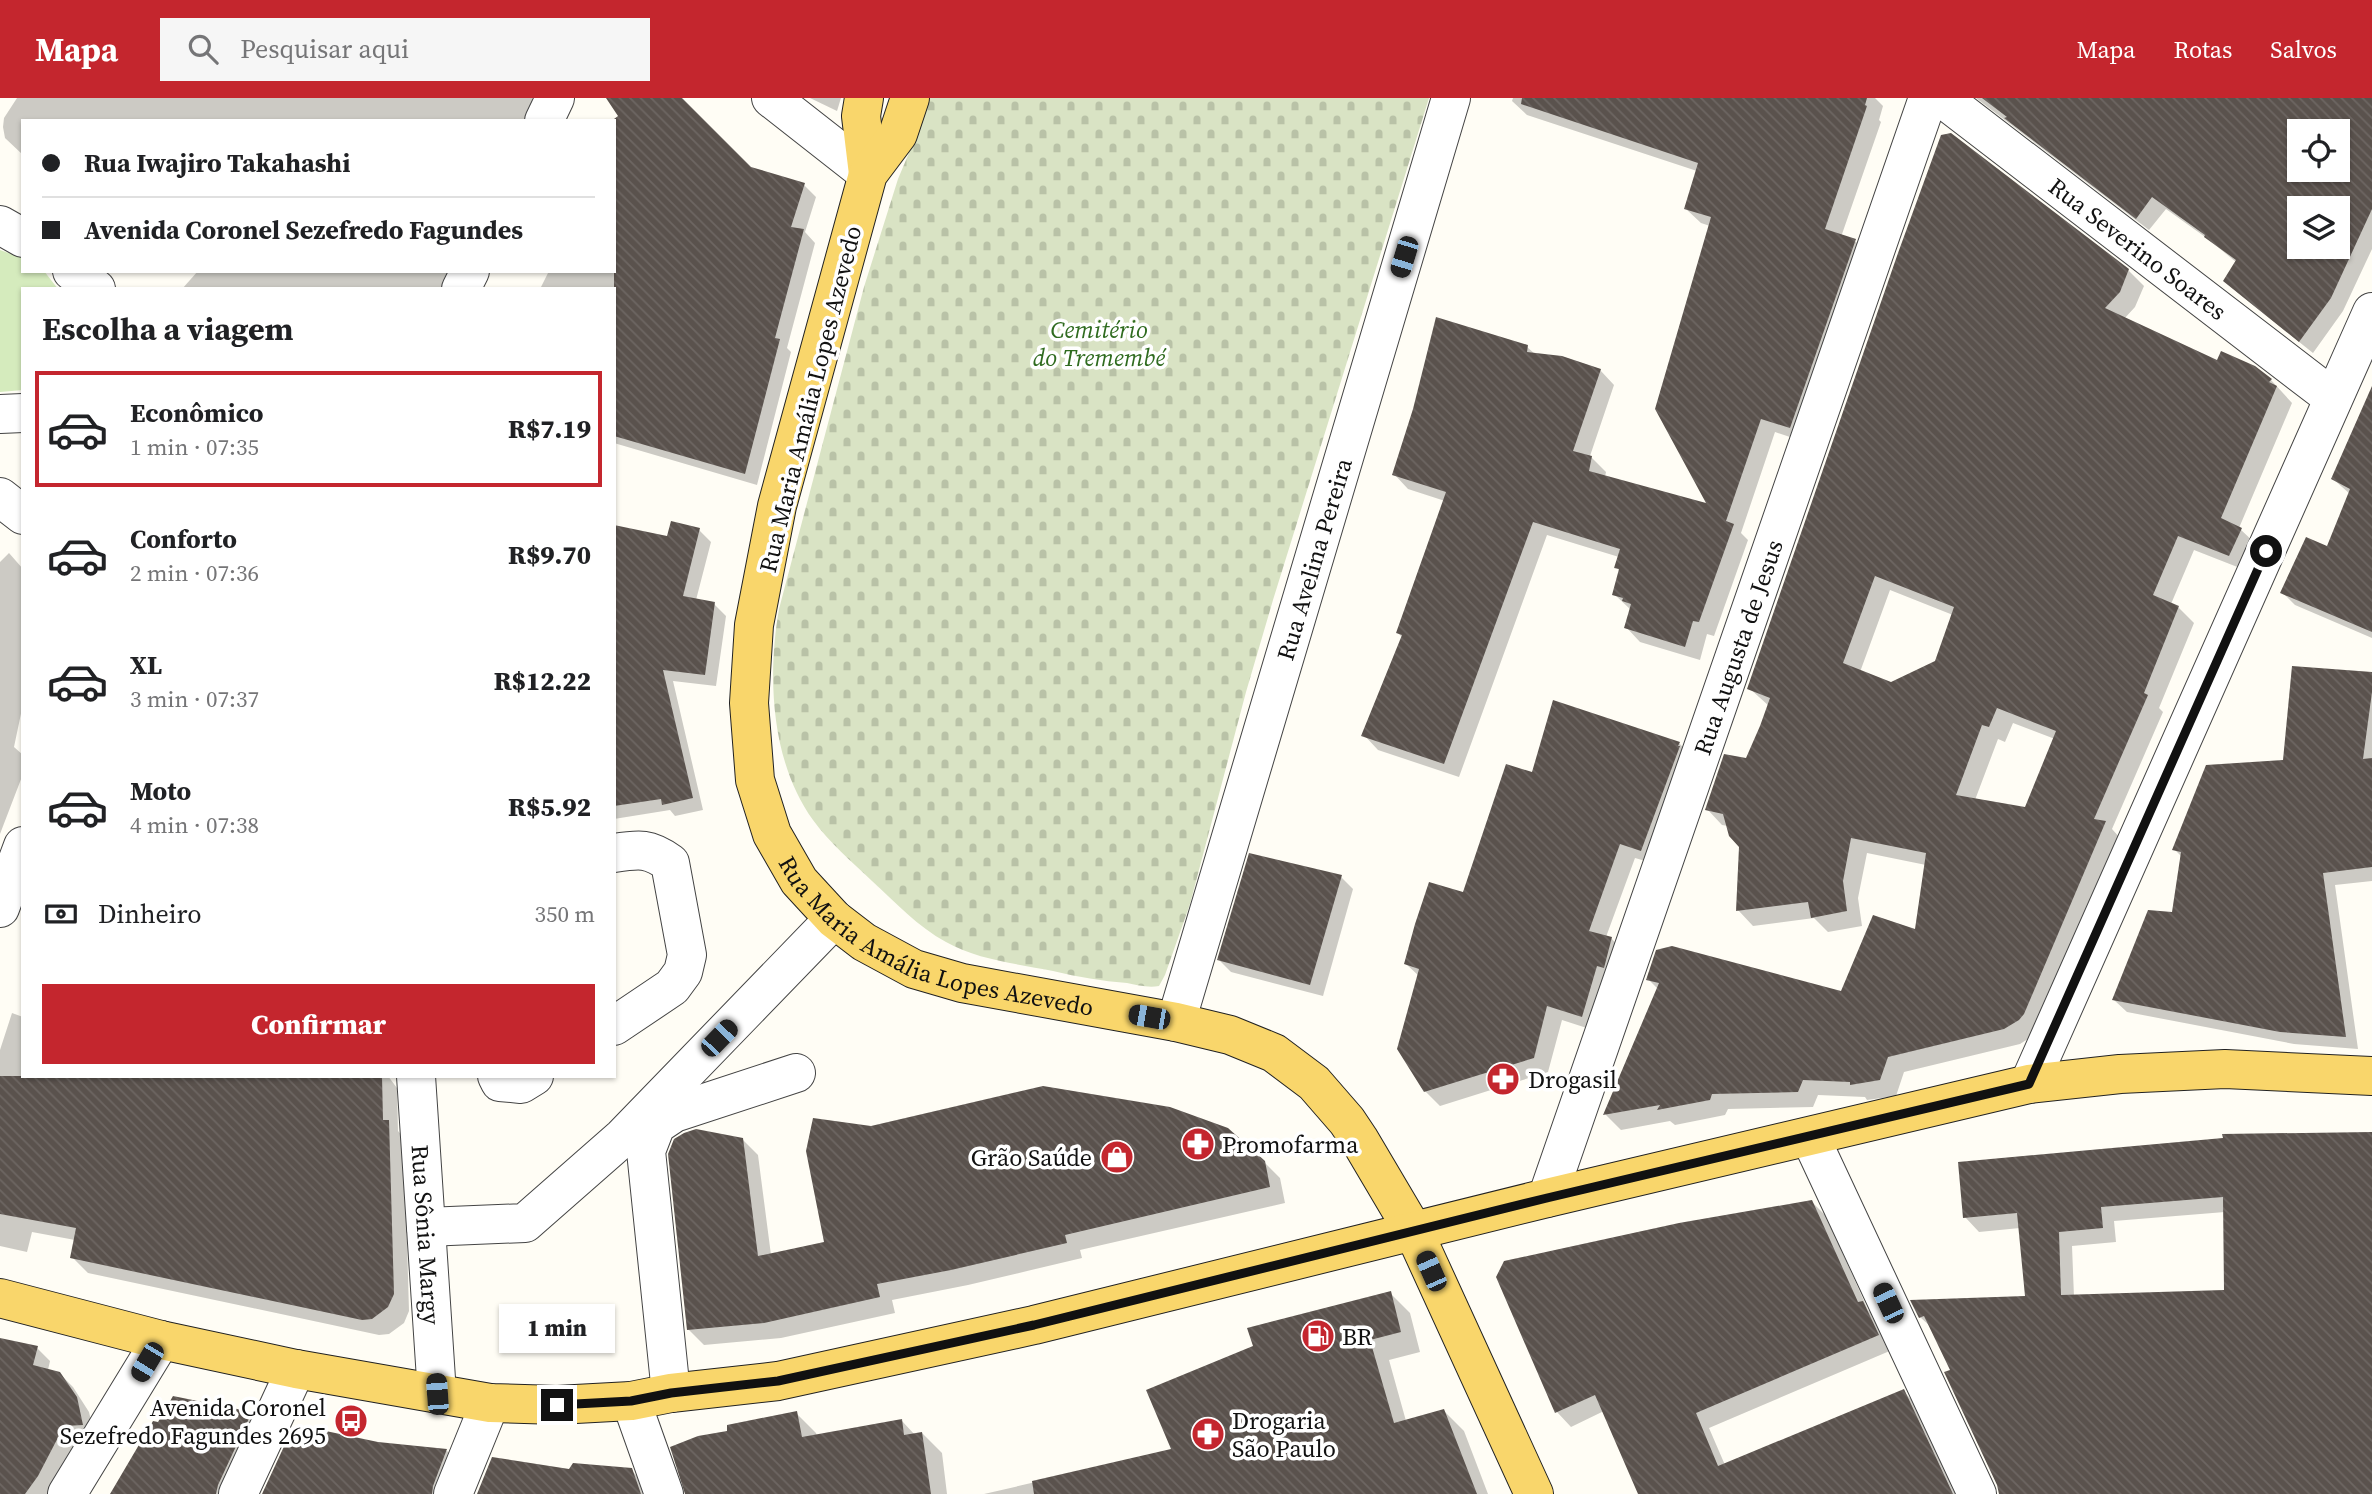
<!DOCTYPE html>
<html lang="pt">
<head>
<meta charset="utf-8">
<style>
  body { margin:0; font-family:"Source Serif 4",serif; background:#f6f6f6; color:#202124; height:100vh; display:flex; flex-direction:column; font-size:26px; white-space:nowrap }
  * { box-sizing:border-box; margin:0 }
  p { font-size:23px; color:#757577 }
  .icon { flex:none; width:38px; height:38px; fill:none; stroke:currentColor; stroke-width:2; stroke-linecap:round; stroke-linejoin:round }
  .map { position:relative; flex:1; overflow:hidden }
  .sheet { position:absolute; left:21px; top:189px; width:595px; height:791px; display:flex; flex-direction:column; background:#fff; border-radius:0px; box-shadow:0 2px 5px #0004 }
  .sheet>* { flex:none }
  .banner { position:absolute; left:21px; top:21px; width:595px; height:154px; border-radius:0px; box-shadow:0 2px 5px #0004; display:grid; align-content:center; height:154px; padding:0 21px; background:#fff }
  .tools { position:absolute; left:2287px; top:21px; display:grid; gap:14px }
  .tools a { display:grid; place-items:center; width:63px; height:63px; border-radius:0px; background:#fff; box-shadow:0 2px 5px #0004; font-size:35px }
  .end { position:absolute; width:32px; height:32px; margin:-16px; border:9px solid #111; background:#fff; box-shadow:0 0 0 4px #fff }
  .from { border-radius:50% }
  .bubble { position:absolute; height:49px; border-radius:0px; background:#fff; box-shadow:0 2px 5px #0004; font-size:23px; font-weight:800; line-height:49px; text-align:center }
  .car { position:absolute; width:21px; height:42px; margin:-21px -10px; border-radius:9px; box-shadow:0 0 5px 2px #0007; background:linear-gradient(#222 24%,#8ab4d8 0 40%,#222 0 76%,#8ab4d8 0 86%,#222 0) }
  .banner b { display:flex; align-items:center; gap:24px; height:66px; font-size:26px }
  .banner b+b { border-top:2px solid #e0e0e0 }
  .banner i { width:18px; height:18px; background:#202124 }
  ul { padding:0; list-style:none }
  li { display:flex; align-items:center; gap:21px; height:116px; margin:0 14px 10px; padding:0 7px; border:4px solid transparent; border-radius:0px }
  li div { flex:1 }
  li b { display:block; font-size:26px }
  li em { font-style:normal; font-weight:800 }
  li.current { border-color:#c4262e }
  li>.icon { width:63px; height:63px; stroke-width:1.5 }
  h2 { padding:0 21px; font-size:32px; line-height:84px }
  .pay { display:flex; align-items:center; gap:18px; height:77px; padding:0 21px; font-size:26px }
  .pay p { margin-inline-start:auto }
  .cta { display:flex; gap:14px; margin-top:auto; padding:14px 21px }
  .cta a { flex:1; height:80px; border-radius:0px; background:#c4262e; color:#fff; font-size:28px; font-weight:800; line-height:80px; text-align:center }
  header { display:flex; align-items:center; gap:42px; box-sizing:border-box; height:98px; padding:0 35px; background:#c4262e; color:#fff }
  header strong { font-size:33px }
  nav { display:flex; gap:38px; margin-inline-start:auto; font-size:24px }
  .search { width:490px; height:63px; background:#f6f6f6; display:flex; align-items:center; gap:18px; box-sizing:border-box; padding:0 24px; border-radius:0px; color:#757577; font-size:26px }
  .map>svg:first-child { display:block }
  .cemetery { fill:url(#cemetery-stones) }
  .park { fill:#d5ebbd }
  .shadow { fill:#0003; fill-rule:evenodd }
  .building { fill:url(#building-back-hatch); fill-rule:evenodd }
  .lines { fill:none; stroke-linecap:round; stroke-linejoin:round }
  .minor-casing { stroke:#444; stroke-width:40 }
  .major-casing { stroke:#222; stroke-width:40 }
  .minor { stroke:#fff; stroke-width:38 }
  .major { stroke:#f9d66b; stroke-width:38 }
  .route { stroke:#111; stroke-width:9 }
  .labels { text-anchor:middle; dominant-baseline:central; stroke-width:7; stroke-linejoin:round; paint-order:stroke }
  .street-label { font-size:24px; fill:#111; stroke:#fff }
  .park-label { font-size:24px; font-style:italic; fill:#2f6b1f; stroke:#fff }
  .poi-label { font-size:24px; fill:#111; stroke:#fff; text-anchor:start }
</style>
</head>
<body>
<header>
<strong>Mapa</strong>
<div class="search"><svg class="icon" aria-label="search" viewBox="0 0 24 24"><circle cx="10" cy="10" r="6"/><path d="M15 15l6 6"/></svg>Pesquisar aqui</div>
<nav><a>Mapa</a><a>Rotas</a><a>Salvos</a></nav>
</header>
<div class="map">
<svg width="2372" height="1396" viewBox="0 0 2372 1396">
  <defs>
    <pattern id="cemetery-stones" width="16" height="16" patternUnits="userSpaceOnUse" patternTransform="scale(1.75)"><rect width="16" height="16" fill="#d9e3c4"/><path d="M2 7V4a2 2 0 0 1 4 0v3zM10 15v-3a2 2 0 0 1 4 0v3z" fill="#b9c2a7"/></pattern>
    <pattern id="building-back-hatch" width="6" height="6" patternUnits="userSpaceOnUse" patternTransform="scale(1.75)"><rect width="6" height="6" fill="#5a524d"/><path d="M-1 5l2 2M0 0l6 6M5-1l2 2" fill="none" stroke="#6d6662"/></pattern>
  </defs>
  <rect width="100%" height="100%" fill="#fffdf5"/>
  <path class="cemetery" d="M927 0H1429L1273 502 1246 594 1190 806 1165 877 1159 888C1148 890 1137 887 1127 885 1102 883 1078 879 1053 873 1018 866 978 862 946 844 918 829 895 804 872 783 852 764 829 744 813 722 771 664 767 579 779 511L864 189 898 81 919 31Z"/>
  <polygon class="park" points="0,152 23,160 23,173 44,173 58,191 23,191 23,292 0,294"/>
  <g class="shadow">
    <polygon points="17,0 532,0 540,8 533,23 23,23 23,57 5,40 3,29 4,20"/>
    <polygon points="608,0 681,0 750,71 804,87 816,99 805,134 815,145 787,250 791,254 757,387 614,345 614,191 540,191 549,173 614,173 620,19"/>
    <polygon points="810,0 841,0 837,13"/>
    <polygon points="1513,0 1875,0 1883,8 1879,22 1881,24 1841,139 1855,143 1869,157 1805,344 1775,334 1741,435 1748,442 1714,538 1707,536 1700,562 1640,544 1626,529 1631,512 1614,496 1620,473 1616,469 1619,459 1547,437 1459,679 1378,652 1364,637 1403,540 1398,535 1445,403 1408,391 1394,376 1527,249 1535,256 1600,272 1614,287 1590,358 1606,374 1605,379 1709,407 1710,128 1701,125 1686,111 1697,73 1527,17 1512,3"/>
    <path d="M1976 0H2372V151L2343 213 2313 255 2238 195 2225 183 2236 164 2208 141 2166 111 2149 132ZM2300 33H2338V72H2300ZM2300 110H2338V149H2300Z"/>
    <path d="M2128 172 2144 188 2135 209 2124 221 2218 265 2271 282 2292 305 2239 430 2257 447 2245 472 2194 452 2171 506 2178 509 2194 525 2159 610 2163 614 2112 731 2121 741 2034 937 2020 946 1904 974 1896 998 1867 1002 1865 999 1818 997 1813 1009 1728 1011 1725 1017 1675 1027 1670 1023 1621 1032 1606 1017 1658 891 1648 881 1842 895 1916 833 1926 767 1867 755 1858 800 1862 828 1828 834 1814 820 1753 828 1738 812 1741 748 1728 728 1722 727 1707 711 1747 661 1769 608 1749 590ZM1890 492 1953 517 1936 564 1891 586 1860 574ZM2013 625 2055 641 2026 711 1975 702 1998 641 2005 644Z"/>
    <polygon points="198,173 453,173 444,191 182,191"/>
    <polygon points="2372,319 2372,540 2295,507 2282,494 2328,451 2350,396 2333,381"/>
    <polygon points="614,429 668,440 699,432 711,444 696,502 714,506 726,518 716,588 673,583 703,712 675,718 670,712 614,721"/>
    <polygon points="9,455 23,471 23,606 14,649 23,657 23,676 0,736 0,464"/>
    <polygon points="2372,576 2372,783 2335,787 2358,951 2294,946 2127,914 2114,902 2173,816 2182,759 2174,751 2285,664"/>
    <polygon points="1679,645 1693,660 1656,766 1635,760 1606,839 1611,840 1625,855 1596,933 1562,922 1548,974 1440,1008 1425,993 1419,878 1406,866 1465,797 1533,676"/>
    <polygon points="1341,779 1353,791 1323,898 1231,874 1219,862"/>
    <polygon points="12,915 23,919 23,978 388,978 397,990 398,1033 404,1040 409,1213 404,1225 389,1236 379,1237 88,1175 72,1159 75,1142 32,1134 27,1154 0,1148 0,952"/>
    <polygon points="871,1029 1264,1064 1280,1080 1285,1105 1080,1152 1082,1160 968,1187 892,1202 895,1215 781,1240 704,1247 688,1231 742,1041 758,1057 771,1157 826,1145"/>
    <path d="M2372 1036V1396H2010L1932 1230 1920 1219 1913 1204 2026 1200 2020 1130 1979 1134 1965 1119ZM2225 1114 2226 1194 2074 1199 2072 1148 2116 1144 2114 1123Z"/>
    <polygon points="1811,1103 1826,1118 1868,1212 1877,1220 1892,1252 1709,1330 1725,1367 1903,1293 1918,1308 1959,1396 1640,1396 1604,1313 1571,1329 1557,1314 1498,1179"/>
    <polygon points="1390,1195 1410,1215 1420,1254 1389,1262 1406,1323 1444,1313 1464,1333 1488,1396 984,1396 1174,1352"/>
    <polygon points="37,1250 50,1263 48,1272 59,1275 73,1289 89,1314 95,1340 77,1341 47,1396 0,1396 0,1252"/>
    <polygon points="796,1315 816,1335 817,1338 902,1323 915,1337 922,1335 942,1355 947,1396 686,1396 729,1334"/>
    <polygon points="251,1316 260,1325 227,1396 112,1396"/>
    <polygon points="377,1346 447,1353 456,1362 442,1396 264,1396"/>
    <polygon points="631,1372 640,1381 646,1396 479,1396 570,1373"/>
  </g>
  <g class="building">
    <polygon points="606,0 682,0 751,69 805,85 791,129 804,131 775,240 780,241 745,376 614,338 614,21 618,18"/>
    <polygon points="1522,0 1867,0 1865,7 1867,8 1825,131 1856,141 1790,330 1761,321 1726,423 1734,426 1699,524 1693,523 1685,549 1624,530 1631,506 1622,503 1623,500 1612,497 1619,471 1614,470 1620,451 1533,424 1444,666 1361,638 1402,537 1396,535 1446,394 1392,377 1413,311 1436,219 1528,247 1527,254 1562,258 1601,271 1573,353 1592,358 1589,373 1706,405 1655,311 1711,119 1684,111 1698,65 1521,6"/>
    <path d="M1982 0H2372V111L2331 200 2299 244 2223 183 2236 162 2204 139 2205 137 2152 99 2136 121 2004 20 2007 19ZM2300 33H2338V72H2300ZM2300 110H2338V149H2300Z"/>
    <path d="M1951 35 2129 171 2120 194 2105 210 2217 262 2221 253 2255 268 2272 281 2269 284 2277 288 2221 420 2242 430 2229 458 2178 438 2153 497 2179 508 2144 595 2148 597 2094 721 2106 723 2024 916 2019 922 2004 931 1888 959 1880 982 1850 987V984L1803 982 1798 994 1712 996 1710 1002 1657 1012 1660 1007 1603 1017 1659 885 1646 882 1656 852 1672 848 1841 893 1873 817 1915 831 1926 755 1851 740 1843 783 1847 813 1811 820 1808 804 1736 813 1739 749 1729 738 1723 716 1705 712 1724 656 1746 660 1760 628 1770 600 1747 591 1898 155 1941 37ZM1875 478 1954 509 1935 563 1891 584 1843 565ZM1997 610 2056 633 2025 709 1956 697 1982 627 1989 629Z"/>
    <polygon points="2372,288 2372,534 2280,495 2306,439 2327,448 2350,391 2331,381"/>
    <polygon points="671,423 700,430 683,498 715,504 705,577 663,572 693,700 662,707 661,701 614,708 614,427 667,438"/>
    <polygon points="2292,568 2372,574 2372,594 2363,661 2372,660 2372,769 2323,775 2346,939 2280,934 2112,902 2148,812 2172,814 2181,754 2172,752 2206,667 2283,662"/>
    <polygon points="1553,602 1680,644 1678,648 1680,648 1641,753 1620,746 1589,833 1612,839 1604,870 1597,868 1582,919 1547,908 1534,960 1424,994 1397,951 1419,871 1404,866 1415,826 1429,784 1463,794 1506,666 1532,674"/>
    <polygon points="1249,755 1342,777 1310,887 1217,862"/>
    <polygon points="0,978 382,978 383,1022 389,1022 394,1196 388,1209 372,1221 362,1222 70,1160 76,1130 0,1116"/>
    <polygon points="1043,988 1170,1009 1228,1030 1265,1063 1270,1089 1065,1137 1067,1145 951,1172 877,1186 880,1199 764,1225 687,1232 668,1056 674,1041 684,1035 696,1031 743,1040 758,1158 824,1144 806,1053 813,1020 871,1028"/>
    <path d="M2372 1034V1396H1999L1997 1387 1944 1274 1950 1272 1924 1218 1919 1220 1910 1202 2025 1198 2017 1115 1963 1120 1958 1064 2223 1040 2222 1036ZM2223 1099 2224 1192 2061 1197 2059 1134 2103 1130 2101 1109Z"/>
    <polygon points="1812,1102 1858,1204 1863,1203 1879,1237 1696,1315 1718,1368 1904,1291 1953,1396 1638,1396 1595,1297 1555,1315 1496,1179 1504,1163 1679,1125"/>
    <polygon points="1391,1193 1401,1234 1370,1242 1394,1325 1444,1311 1477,1396 1034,1396 1032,1383 1171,1351 1146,1292 1253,1248 1247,1230"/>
    <polygon points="0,1240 38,1248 33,1267 60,1274 77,1299 83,1327 64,1328 38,1378 25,1396 0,1396"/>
    <polygon points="173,1298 252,1314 218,1387 216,1396 110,1396 153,1323 158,1324"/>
    <polygon points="797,1313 802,1339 902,1321 904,1337 922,1334 931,1396 685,1396 670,1349 698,1338 727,1333 727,1327"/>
    <polygon points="302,1328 378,1344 447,1351 433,1388 432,1396 262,1396 293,1329"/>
    <polygon points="492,1359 569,1371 573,1365 632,1370 641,1396 477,1396"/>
  </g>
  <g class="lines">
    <defs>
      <g id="minor">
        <polyline points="771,0 868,76"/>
        <path id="s1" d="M1942 0 2333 300"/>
        <polyline points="544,23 555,0"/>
        <polyline points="0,127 23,140"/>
        <polyline points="72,173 96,191"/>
        <polyline points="461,191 470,173"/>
        <polyline points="0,316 23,315"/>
        <polyline points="0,399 23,417"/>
        <path d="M614 755C640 751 649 750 670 765L687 857 683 874 672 889 614 928"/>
        <polyline points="0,810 23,748"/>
        <path id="s2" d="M1176 924 1451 0"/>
        <path id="s3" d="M416 978 437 1296"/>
        <polyline points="497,978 500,984 521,986 534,978"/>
        <polyline points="2029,986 2372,214"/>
        <polyline points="1810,1039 1977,1396"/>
        <path id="s4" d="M1547 1100 1928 0"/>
        <polyline points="426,1129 525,1125 623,1039 834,821"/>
        <polyline points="671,1295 646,1053 656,1027 674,1015 796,975"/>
        <polyline points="631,1303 664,1396"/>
        <polyline points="67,1396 161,1242"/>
        <polyline points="238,1396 296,1271"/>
        <polyline points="453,1396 490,1305"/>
      </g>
      <g id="major">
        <polyline points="864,0 861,18 868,76"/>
        <path id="s5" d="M910 0 898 36 868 76 777 408 754 527 749 605 755 682 772 736 799 783 834 821 864 844 914 871 962 885 1176 924 1230 937 1274 955 1314 985 1347 1023 1359 1041 1414 1134 1534 1396"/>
        <polyline points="0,1200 161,1242 296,1271 490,1305 557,1307 631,1303 671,1295 778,1283 1034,1227 1547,1100 2029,986 2120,976 2225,971 2372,978"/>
      </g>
    </defs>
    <use href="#minor" class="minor-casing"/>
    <use href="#major" class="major-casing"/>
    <use href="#minor" class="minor"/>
    <use href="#major" class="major"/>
  </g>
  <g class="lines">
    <polyline class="route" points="557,1307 631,1303 671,1295 778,1283 1034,1227 1547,1100 2029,986 2266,453"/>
  </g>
  <defs>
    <symbol id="pharmacy-disc" viewBox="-11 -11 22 22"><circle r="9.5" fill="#c4262e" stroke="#fff"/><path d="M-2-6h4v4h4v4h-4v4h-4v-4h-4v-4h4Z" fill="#fff"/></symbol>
    <symbol id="shop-disc" viewBox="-11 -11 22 22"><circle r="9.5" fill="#c4262e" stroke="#fff"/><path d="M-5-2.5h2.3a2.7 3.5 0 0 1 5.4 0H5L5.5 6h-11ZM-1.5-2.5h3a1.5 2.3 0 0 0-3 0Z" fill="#fff"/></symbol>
    <symbol id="fuel-disc" viewBox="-11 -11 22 22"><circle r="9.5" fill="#c4262e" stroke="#fff"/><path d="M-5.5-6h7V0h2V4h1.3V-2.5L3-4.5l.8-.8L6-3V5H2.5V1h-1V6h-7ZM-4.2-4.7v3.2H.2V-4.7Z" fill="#fff"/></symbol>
    <symbol id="bus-disc" viewBox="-11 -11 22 22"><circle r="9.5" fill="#c4262e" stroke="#fff"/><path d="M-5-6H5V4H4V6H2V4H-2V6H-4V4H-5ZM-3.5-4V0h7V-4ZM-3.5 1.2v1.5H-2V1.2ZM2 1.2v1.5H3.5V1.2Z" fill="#fff"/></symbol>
  </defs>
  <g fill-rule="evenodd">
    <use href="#pharmacy-disc" x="1484" y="962" width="38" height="38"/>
    <use href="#pharmacy-disc" x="1179" y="1027" width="38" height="38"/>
    <use href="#shop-disc" x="1098" y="1040" width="38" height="38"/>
    <use href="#fuel-disc" x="1299" y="1219" width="38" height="38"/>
    <use href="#bus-disc" x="332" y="1304" width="38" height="38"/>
    <use href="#pharmacy-disc" x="1189" y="1317" width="38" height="38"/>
  </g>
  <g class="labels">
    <g class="street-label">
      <text stroke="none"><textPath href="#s1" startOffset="247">Rua Severino Soares</textPath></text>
      <text transform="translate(810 301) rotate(-76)">Rua Maria Amália Lopes Azevedo</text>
      <text stroke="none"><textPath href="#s2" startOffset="483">Rua Avelina Pereira</textPath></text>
      <text stroke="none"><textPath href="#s4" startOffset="583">Rua Augusta de Jesus</textPath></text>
      <text stroke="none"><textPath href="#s5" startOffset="971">Rua Maria Amália Lopes Azevedo</textPath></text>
      <text stroke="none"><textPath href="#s3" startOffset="159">Rua Sônia Margy</textPath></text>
    </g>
    <g class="park-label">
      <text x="1099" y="231">Cemitério<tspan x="1099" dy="28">do Tremembé</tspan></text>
    </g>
    <g class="poi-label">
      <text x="1528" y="981">Drogasil</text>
      <text x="1222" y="1046">Promofarma</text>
      <text x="1092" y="1059" text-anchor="end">Grão Saúde</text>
      <text x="1342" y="1238">BR</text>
      <text x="326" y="1309" text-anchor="end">Avenida Coronel<tspan x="326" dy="28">Sezefredo Fagundes 2695</tspan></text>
      <text x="1232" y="1322">Drogaria<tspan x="1232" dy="28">São Paulo</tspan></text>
    </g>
  </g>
</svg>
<div class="tools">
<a><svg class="icon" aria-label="locate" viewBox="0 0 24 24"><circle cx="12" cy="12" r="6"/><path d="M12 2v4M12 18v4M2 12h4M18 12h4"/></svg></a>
<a><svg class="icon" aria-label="layers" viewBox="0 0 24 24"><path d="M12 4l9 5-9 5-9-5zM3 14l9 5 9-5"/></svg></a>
</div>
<i class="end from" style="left:2266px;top:453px"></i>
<i class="end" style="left:557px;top:1307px"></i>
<div class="bubble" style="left:499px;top:1206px;width:116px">1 min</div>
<i class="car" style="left:1404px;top:159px;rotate:197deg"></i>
<i class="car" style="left:1149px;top:919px;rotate:280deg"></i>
<i class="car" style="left:719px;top:940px;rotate:44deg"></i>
<i class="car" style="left:1431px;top:1173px;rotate:336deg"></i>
<i class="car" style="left:1888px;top:1205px;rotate:335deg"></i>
<i class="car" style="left:147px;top:1264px;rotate:211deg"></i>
<i class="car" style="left:437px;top:1296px;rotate:356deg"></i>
<div class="banner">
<b><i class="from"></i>Rua Iwajiro Takahashi</b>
<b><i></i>Avenida Coronel Sezefredo Fagundes</b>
</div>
<section class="sheet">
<h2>Escolha a viagem</h2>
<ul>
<li class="current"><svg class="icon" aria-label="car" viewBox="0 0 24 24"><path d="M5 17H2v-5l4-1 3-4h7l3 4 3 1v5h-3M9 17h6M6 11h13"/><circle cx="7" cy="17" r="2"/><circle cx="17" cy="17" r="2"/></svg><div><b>Econômico</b><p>1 min · 07:35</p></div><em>R$7.19</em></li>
<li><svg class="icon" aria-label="car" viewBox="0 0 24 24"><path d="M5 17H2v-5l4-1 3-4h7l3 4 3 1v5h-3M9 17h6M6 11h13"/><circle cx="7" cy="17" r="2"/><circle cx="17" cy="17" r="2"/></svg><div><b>Conforto</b><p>2 min · 07:36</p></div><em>R$9.70</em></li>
<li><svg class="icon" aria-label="car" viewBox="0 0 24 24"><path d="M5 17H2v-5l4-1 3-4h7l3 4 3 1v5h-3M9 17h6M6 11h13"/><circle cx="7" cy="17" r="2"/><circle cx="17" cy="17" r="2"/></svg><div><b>XL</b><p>3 min · 07:37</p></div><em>R$12.22</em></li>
<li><svg class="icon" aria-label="car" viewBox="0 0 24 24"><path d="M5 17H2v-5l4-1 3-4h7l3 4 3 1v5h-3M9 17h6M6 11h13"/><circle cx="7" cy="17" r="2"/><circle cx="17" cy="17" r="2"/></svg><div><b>Moto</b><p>4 min · 07:38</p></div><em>R$5.92</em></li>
</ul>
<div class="pay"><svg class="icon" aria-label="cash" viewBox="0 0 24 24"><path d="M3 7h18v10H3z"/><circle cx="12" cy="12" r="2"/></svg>Dinheiro<p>350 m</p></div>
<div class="cta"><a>Confirmar</a></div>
</section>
</div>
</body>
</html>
